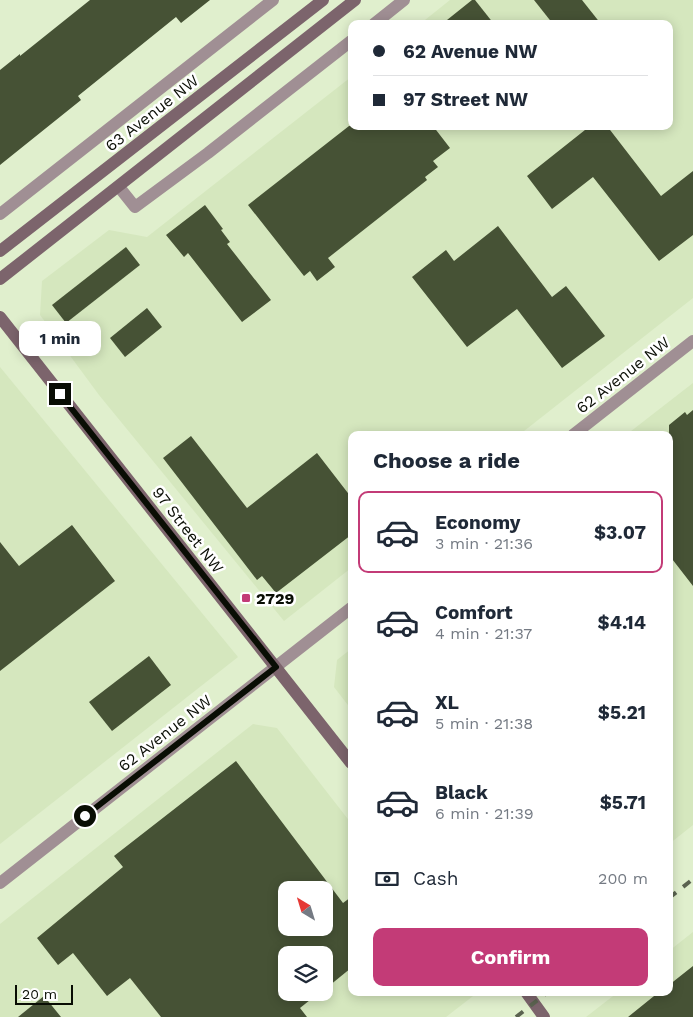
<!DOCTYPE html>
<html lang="en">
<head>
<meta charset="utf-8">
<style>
  body { margin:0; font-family:"Work Sans",sans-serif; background:#f2f2f3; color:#1f2937; height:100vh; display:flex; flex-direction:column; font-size:19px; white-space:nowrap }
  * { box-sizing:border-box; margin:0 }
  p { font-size:16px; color:#747a83 }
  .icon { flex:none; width:28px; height:28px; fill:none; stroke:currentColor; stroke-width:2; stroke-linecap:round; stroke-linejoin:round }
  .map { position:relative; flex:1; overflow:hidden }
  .drawer { position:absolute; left:348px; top:431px; width:325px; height:565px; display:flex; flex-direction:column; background:#fff; border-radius:10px; box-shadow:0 2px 12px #0003 }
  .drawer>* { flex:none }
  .banner { position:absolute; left:348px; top:20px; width:325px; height:110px; border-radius:10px; box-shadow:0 2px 12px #0003; display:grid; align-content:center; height:110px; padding:0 25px; background:#fff }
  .needle { width:32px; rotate:322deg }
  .fabs { position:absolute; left:278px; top:881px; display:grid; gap:10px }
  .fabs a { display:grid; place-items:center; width:55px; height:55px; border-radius:10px; background:#fff; box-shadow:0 2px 12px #0003; font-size:25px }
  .scale { position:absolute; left:15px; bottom:12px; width:58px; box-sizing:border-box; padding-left:5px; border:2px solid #090d04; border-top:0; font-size:14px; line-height:18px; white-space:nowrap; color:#090d04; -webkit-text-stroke:4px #fff; paint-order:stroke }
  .end { position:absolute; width:22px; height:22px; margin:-11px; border:6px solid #090d04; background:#fff; box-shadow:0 0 0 2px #fff }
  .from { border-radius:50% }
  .bubble { position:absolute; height:35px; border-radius:10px; background:#fff; box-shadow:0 2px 12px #0003; font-size:16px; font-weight:700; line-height:35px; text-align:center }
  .banner b { display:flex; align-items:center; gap:18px; height:48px; font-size:19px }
  .banner b+b { border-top:1px solid #e0e1e3 }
  .banner i { width:12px; height:12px; background:#1f2937 }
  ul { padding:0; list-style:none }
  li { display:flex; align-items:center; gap:15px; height:82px; margin:0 10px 8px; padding:0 15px; border:2px solid transparent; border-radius:10px }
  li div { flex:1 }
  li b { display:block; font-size:19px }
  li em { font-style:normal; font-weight:700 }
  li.on { border-color:#c33b77 }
  li>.icon { width:45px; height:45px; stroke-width:1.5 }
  h2 { padding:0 25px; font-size:22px; line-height:60px }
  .pay { display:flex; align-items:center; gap:12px; height:55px; padding:0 25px; font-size:19px }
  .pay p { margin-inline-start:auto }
  .primary-button { display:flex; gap:10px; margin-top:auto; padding:10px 25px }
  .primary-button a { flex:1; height:58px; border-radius:10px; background:#c33b77; color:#fff; font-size:20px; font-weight:700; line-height:58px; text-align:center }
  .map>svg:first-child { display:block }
  .built { fill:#d5e7be; fill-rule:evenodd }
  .building { fill:#465235; fill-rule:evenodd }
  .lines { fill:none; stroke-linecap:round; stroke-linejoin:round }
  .street { stroke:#a08f94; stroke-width:12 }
  .secondary { stroke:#7c646c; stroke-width:12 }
  .rail { stroke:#5b6350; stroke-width:4; stroke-dasharray:9 9; stroke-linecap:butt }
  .route { stroke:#090d04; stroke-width:6 }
  .poi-dot { fill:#c33b77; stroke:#fff; stroke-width:2 }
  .labels { text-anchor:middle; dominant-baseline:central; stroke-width:5; stroke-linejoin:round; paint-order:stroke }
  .street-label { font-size:16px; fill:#090d04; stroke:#fff }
  .poi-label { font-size:16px; font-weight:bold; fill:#090d04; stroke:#fff; text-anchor:start }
</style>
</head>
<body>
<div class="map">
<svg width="693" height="1017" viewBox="0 0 693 1017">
  <rect width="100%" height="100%" fill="#e0efcd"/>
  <g class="built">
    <polygon points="450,0 693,0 693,298 519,435 351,435 351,568 284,621 99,395 40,315 42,281 109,230 147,237 351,77 351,126 669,126 669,24 420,24"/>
    <polygon points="0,367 238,657 0,844"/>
    <polygon points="693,383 693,825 669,844 669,435 626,435"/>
    <polygon points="351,649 351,709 334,687 337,660"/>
    <path d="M253 724 277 728 351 823V992L477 993 446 1017H0V924ZM286 890H324V928H286ZM286 955H324V992H286Z"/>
    <polygon points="693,932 693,1017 586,1017 617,993 669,992 669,951"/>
  </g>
  <g class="building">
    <polygon points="90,0 210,0 181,23 176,17 78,96 81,100 0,165 0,70 20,54 20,56"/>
    <polygon points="472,0 475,0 494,24 442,24"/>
    <polygon points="534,0 582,0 601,24 553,24"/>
    <polygon points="349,126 433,126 450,148 433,161 438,167 425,177 427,180 328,258 335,267 317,281 310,271 304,276 248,205"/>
    <polygon points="590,126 607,126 661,196 693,171 693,235 659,261 593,177 552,209 527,176"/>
    <polygon points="205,205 223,229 221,230 230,242 227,244 271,300 242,322 188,253 184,257 166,235"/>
    <polygon points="498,226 552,297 566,286 605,336 562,368 517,309 467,347 412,277 446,250 454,261"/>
    <polygon points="126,247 140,265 66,323 52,305"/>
    <polygon points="147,308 162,327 125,357 110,338"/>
    <polygon points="693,410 693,586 669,555 669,425 685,412 687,415"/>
    <polygon points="191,436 247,508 317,453 351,497 351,535 276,593 262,576 257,580 163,458"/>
    <polygon points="72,525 115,581 0,671 0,542 19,566"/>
    <polygon points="149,656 171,685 112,731 89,702"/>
    <path d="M236 761 343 903 351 897V968L324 990V955H286V992H320L300 1008 307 1017H161L130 978 107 996 73 953 58 965 37 938 123 867 114 856ZM286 890H324V928H286Z"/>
    <polygon points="693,966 693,1017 628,1017 659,992 669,992 669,985"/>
    <polygon points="44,996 61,1017 18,1017"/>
  </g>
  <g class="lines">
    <g class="street">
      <polyline points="374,24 404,0"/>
      <polyline points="119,187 135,207 208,153 351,41"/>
      <polyline points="0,214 273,0"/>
      <polyline points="573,435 693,341"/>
      <polyline points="0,883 351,608"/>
    </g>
    <g class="secondary">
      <polyline points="0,251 323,0"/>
      <polyline points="0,279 355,0"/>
      <polyline points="0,317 351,763"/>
      <polyline points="526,992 544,1017"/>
    </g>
    <g class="rail">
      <polyline points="669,898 693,879"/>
      <polyline points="516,1017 548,992"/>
    </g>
  </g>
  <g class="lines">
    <polyline class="route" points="60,394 276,667 85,816"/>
  </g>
  <rect class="poi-dot" x="241" y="593" width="10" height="10" rx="2.5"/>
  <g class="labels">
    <g class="street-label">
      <text transform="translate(152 113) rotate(-38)">63 Avenue NW</text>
      <text transform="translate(623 375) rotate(-38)">62 Avenue NW</text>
      <text transform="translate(188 530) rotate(52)">97 Street NW</text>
      <text transform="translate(165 733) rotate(-38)">62 Avenue NW</text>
    </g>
    <g class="poi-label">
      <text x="256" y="598">2729</text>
    </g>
  </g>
</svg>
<div class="fabs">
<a><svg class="needle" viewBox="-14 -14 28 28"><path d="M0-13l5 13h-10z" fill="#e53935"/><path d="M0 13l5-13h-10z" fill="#747a83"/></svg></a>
<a><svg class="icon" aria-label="layers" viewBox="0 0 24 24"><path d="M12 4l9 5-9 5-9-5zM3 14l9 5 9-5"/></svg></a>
</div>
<div class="scale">20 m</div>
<i class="end from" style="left:85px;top:816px"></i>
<i class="end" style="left:60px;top:394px"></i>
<div class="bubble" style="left:19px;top:321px;width:82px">1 min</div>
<div class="banner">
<b><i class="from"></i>62 Avenue NW</b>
<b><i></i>97 Street NW</b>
</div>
<section class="drawer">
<h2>Choose a ride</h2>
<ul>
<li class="on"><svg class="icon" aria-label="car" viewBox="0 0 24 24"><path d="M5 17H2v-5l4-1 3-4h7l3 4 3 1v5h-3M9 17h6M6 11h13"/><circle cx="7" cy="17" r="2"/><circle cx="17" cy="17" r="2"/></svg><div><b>Economy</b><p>3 min · 21:36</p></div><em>$3.07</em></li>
<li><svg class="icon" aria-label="car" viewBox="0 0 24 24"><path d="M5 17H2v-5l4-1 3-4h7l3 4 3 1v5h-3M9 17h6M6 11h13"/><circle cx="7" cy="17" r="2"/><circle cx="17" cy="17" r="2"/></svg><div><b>Comfort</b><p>4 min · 21:37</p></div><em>$4.14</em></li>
<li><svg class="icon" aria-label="car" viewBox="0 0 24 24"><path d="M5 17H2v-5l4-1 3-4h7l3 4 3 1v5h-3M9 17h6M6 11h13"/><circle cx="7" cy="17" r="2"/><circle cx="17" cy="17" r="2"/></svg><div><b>XL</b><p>5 min · 21:38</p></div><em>$5.21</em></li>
<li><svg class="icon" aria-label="car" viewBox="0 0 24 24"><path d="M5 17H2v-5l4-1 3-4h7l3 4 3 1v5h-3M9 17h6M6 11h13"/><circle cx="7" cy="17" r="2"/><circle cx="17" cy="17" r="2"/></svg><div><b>Black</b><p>6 min · 21:39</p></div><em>$5.71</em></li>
</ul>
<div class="pay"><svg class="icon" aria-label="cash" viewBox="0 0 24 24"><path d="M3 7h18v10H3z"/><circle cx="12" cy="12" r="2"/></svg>Cash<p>200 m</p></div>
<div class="primary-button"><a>Confirm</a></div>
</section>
</div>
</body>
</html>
